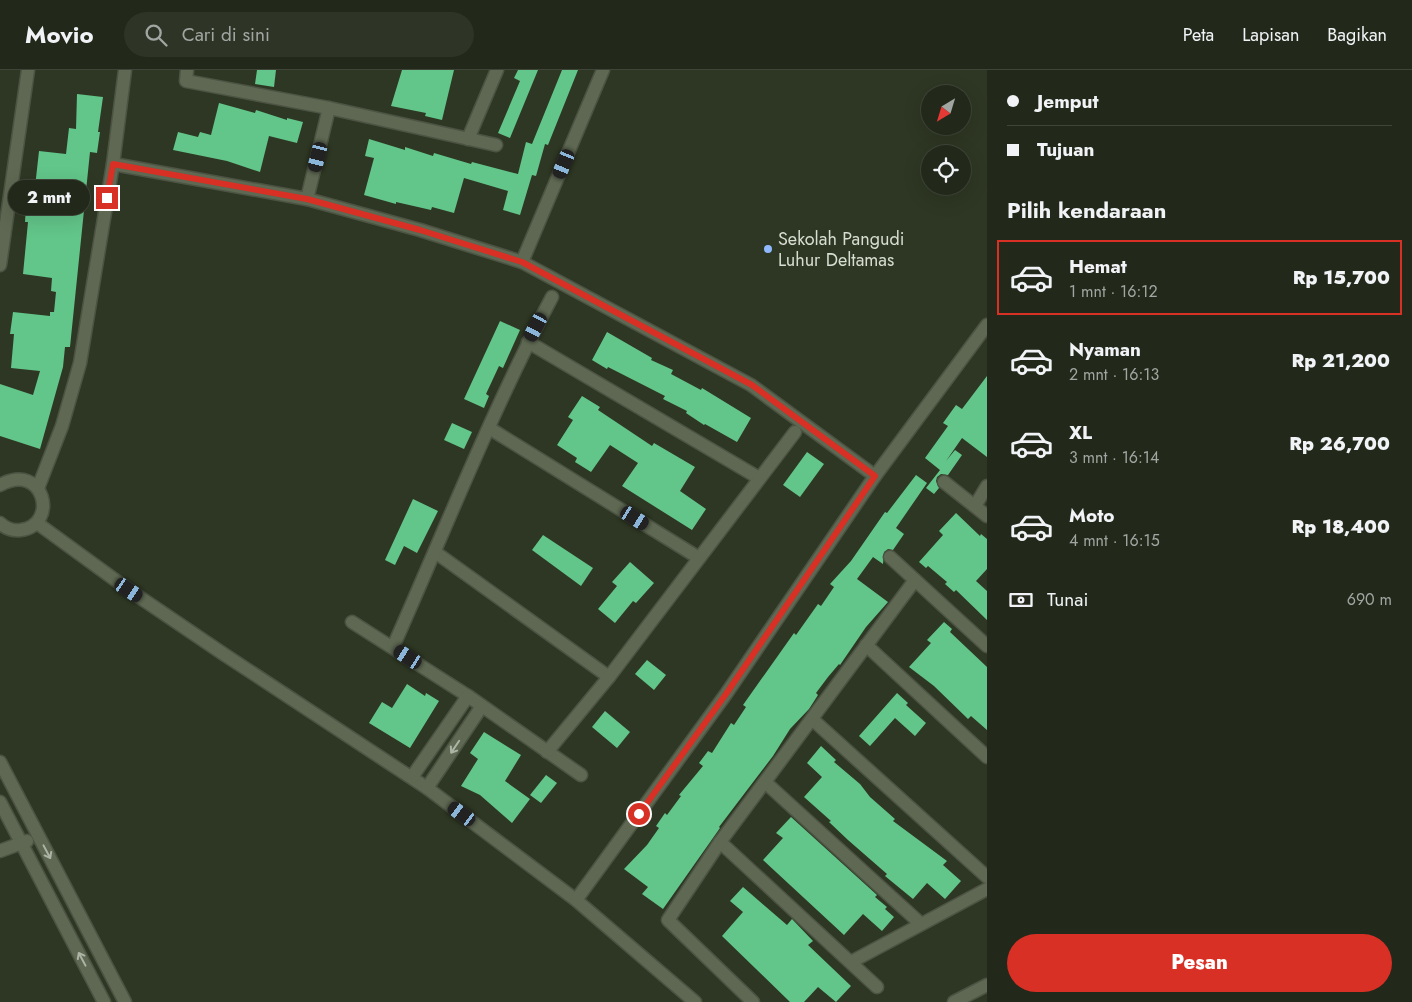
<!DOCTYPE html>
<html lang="id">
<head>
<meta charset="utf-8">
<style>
  body { margin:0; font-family:Jost,sans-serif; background:#2e3527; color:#f1f3f6; height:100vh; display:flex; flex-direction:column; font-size:19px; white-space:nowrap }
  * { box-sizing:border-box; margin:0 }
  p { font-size:16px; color:#a2a6a2 }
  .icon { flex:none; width:28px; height:28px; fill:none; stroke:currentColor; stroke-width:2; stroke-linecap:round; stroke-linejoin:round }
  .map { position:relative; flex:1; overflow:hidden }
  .details { display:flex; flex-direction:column; background:#22291a; width:425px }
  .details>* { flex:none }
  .guide { display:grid; align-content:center; height:110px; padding:0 20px; background:#22291a }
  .needle { width:32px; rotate:218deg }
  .controls { position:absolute; left:921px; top:15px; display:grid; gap:10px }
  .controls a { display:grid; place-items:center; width:50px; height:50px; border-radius:50%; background:#22291a; box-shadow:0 5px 20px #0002,0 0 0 1px #3f4539; font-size:25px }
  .end { position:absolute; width:22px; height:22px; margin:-11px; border:6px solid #d93025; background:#fff; box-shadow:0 0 0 2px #fff }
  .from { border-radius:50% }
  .bubble { position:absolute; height:35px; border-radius:18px; background:#22291a; box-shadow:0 5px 20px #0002,0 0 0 1px #3f4539; font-size:16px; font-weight:800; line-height:35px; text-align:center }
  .car { position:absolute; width:15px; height:30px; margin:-15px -8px; border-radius:6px; box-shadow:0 0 4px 1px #0007; background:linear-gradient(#222 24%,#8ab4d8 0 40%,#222 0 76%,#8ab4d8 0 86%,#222 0) }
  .guide b { display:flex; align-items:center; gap:18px; height:48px; font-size:19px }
  .guide b+b { border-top:1px solid #3f4539 }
  .guide i { width:12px; height:12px; background:#f1f3f6 }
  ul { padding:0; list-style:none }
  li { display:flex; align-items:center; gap:15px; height:75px; margin:0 10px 8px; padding:0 10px; border:2px solid transparent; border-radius:0px }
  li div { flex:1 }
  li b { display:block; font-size:19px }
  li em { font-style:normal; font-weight:800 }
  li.active { border-color:#d93025 }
  li>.icon { width:45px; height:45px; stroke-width:1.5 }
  h2 { padding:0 20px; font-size:22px; line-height:60px }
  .pay { display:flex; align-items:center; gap:12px; height:55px; padding:0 20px; font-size:19px }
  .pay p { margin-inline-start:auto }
  .action { display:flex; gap:10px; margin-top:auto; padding:10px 20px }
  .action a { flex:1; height:58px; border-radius:30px; background:#d93025; color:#fff; font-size:20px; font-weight:800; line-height:58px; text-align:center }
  header { display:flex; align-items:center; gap:30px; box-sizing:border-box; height:70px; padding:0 25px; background:#22291a; border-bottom:1px solid #3f4539 }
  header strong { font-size:24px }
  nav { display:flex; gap:28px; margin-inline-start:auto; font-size:18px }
  .search { width:350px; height:45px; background:#2e3527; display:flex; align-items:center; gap:12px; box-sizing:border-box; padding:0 18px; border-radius:28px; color:#a2a6a2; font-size:19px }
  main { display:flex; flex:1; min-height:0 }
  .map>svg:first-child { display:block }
  .building { fill:#62c589 }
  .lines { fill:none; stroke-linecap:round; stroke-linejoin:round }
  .minor-casing { stroke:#4c5343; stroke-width:15 }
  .minor { stroke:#5e6852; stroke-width:12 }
  .oneway { stroke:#adb4a5 }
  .route { stroke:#d93025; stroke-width:6 }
  .poi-dot { fill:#8fb8fd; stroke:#2e3723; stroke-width:2 }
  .labels { text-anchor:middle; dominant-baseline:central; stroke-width:5; stroke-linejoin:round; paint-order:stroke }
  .poi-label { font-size:18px; fill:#d7ddd1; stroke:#2e3723; text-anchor:start }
</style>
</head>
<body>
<header>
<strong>Movio</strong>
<div class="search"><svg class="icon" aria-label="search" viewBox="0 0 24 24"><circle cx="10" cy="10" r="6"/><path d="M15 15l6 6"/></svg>Cari di sini</div>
<nav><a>Peta</a><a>Lapisan</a><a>Bagikan</a></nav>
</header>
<main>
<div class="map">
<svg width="987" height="932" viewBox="0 0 987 932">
  <rect width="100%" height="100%" fill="#2e3723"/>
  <g class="building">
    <polygon points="257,0 276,0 274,17 255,14"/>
    <polygon points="402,0 454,0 442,50 425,46 426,43 391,36"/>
    <polygon points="518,0 538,0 510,68 498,63 520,11 514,8"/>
    <polygon points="562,0 578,0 548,75 545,74 536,106 532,105 520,145 503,140 508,121 464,108 454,143 432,137 431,140 396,132 396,134 364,125 374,88 365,86 369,69 405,80 405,77 433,86 434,83 471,94 472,92 518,104 526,72 532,74"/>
    <polygon points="77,24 103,27 98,62 100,62 97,83 90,82 70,277 65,277 63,297 40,379 0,366 0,314 33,325 40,301 11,298 14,264 10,264 13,242 50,246 50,242 54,242 56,222 51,221 52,208 23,204 28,152 25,152 26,135 33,135 39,81 66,84 69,58 76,59"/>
    <polygon points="219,33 255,43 256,40 287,50 287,48 303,52 297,73 269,66 260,102 227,91 173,80 178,62 198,67 200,62 211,65"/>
    <polygon points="500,251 520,260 503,298 499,296 486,324 489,326 484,338 464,329"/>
    <polygon points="607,262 652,288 651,290 673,300 671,304 701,320 702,318 751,348 737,372 705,354 704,355 686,343 687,341 663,329 665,326 608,297 607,299 592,290"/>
    <polygon points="987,306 987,387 962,368 946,391 955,380 962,385 948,405 941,404 937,407 936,411 939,418 934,424 926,418 940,400 925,388 948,356 943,353 956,335 962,339"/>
    <polygon points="582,326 600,337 598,340 652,376 654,373 695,397 680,421 706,439 692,460 622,416 638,393 610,375 591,402 575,392 577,388 557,375 573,350 568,347"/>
    <polygon points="452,353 472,362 464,379 444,370"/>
    <polygon points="807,382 824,394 800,427 783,415"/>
    <polygon points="916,405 927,413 896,458 904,464 893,480 888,479 884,482 883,494 873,487 857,509 888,532 866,557 840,595 839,594 828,607 816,623 818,625 809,639 790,659 773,686 719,757 720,758 663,839 642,824 648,817 624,799 647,775 659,758 656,756 665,743 667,745 681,726 679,725 703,696 699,693 708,681 712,683 731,653 734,655 746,637 743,635 794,563 796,565 818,534 821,536 834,517 830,514 851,491 885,442 887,443"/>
    <polygon points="413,429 438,441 417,483 404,476 395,495 385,490"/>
    <polygon points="956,443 980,466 981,464 987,469 987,499 976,511 987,521 987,550 956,520 954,522 945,514 947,512 928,496 926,498 919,492 943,465 939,461"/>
    <polygon points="543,465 593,498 581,516 532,480"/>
    <polygon points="630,492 654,513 636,533 633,531 615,553 598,539 617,516 612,512"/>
    <polygon points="944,552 952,559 950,562 987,597 987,660 971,646 968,649 934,616 909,597 931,573 927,570"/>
    <polygon points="647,590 666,605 654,620 635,604"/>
    <polygon points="407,614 425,626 426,623 439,631 410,678 369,653 382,632 392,638"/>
    <polygon points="897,623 908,633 906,635 926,653 915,666 895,648 870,676 859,666"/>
    <polygon points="605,641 630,662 617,678 592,657"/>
    <polygon points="484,662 521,685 505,711 530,729 512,753 480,725 461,716 478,689 470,683"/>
    <polygon points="821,676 836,690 834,692 860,714 870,727 895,749 893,751 947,791 943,795 961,811 945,829 927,813 913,829 885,806 887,804 848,770 829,752 831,751 804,727 822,707 807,693"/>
    <polygon points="546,705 557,713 541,733 530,725"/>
    <polygon points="791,747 877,825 875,827 887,837 885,839 894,847 882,861 863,844 844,865 763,790 783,768 776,763"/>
    <polygon points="743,817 787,855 792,849 813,871 808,875 851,916 836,932 818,917 804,932 790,932 722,866 743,842 730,831"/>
  </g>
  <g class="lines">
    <defs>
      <g id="minor">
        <polyline points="187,0 186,11 329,38 496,75"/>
        <polyline points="468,69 497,0"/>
        <polyline points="113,94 307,129 420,160 522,192 751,315 875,406"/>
        <polyline points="307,129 329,38"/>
        <polyline points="522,192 603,0"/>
        <polyline points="0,195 28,0"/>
        <polyline points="528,272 759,408"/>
        <polyline points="489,358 699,488"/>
        <polyline points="944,412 987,446"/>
        <path d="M0 415C45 391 59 455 21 460 13 461 6 459 0 453"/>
        <polyline points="38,418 62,356 80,293 113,94 125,0"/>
        <polyline points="975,436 987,416"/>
        <polyline points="37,453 129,520 222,583 427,718 576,830 695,932"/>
        <polyline points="435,482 609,607"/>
        <polyline points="890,487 987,576"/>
        <polyline points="352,552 468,626 581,705"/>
        <polyline points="866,575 987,687"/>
        <path d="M393 577C445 460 492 340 552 227"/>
        <polyline points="812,649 987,807"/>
        <polyline points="547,682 609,607 795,362"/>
        <polyline points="0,692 125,932"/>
        <polyline points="412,707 468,626"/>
        <polyline points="765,712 921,854"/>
        <polyline points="427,718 482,636"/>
        <polyline points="0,732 104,932"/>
        <polyline points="720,772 877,917"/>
        <polyline points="0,781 27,771"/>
        <polyline points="576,830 726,624 875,406 987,255"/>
        <polyline points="851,892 987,819"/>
        <polyline points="753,932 668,850 720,772 915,510"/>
        <polyline points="954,932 987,915"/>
      </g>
    </defs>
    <use href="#minor" class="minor-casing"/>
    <use href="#minor" class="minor"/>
  </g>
  <defs><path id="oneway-shaft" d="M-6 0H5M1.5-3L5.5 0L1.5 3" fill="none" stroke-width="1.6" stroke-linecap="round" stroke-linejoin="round" transform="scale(1.25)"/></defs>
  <g class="oneway">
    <use href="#oneway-shaft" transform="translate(455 677) rotate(124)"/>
    <use href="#oneway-shaft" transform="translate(47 782) rotate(62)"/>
    <use href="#oneway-shaft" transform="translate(82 889) rotate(-118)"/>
  </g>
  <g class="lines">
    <polyline class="route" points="107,128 113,94 307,129 420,160 522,192 752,315 875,406 726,624 639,744"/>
  </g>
  <circle class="poi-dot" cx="768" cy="179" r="5"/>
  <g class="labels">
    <g class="poi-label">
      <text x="778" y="169">Sekolah Pangudi<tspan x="778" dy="21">Luhur Deltamas</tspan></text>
    </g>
  </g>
</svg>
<div class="controls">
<a><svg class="needle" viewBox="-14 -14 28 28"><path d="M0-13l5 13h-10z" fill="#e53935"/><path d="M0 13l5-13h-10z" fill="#a2a6a2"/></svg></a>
<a><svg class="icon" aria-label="locate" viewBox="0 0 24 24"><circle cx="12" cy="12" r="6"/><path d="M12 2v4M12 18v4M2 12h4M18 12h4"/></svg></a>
</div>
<i class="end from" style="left:639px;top:744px"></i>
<i class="end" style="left:107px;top:128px"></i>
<div class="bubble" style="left:8px;top:110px;width:82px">2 mnt</div>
<i class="car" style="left:318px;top:87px;rotate:194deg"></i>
<i class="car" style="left:564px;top:94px;rotate:203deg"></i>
<i class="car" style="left:536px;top:257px;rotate:208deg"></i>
<i class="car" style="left:635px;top:448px;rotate:122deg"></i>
<i class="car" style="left:129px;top:520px;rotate:124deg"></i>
<i class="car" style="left:408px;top:587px;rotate:303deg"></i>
<i class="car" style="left:462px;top:744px;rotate:306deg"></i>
</div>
<section class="details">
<div class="guide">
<b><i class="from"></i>Jemput</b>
<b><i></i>Tujuan</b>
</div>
<h2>Pilih kendaraan</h2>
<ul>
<li class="active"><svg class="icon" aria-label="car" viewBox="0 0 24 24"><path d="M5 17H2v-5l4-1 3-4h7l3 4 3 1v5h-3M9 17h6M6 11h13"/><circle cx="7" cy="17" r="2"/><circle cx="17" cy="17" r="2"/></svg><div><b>Hemat</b><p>1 mnt · 16:12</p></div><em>Rp 15,700</em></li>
<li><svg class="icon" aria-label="car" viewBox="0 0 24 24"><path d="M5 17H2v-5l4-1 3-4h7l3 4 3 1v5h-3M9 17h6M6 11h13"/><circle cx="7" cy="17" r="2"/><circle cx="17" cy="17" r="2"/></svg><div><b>Nyaman</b><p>2 mnt · 16:13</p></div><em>Rp 21,200</em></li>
<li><svg class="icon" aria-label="car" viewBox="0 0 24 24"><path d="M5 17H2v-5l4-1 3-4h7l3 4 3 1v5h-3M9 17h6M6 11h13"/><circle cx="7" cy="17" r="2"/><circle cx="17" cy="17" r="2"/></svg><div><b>XL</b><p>3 mnt · 16:14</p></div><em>Rp 26,700</em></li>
<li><svg class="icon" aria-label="car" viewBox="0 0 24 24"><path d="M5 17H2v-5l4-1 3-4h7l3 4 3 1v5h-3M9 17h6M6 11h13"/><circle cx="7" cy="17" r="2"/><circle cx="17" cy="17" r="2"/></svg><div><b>Moto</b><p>4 mnt · 16:15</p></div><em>Rp 18,400</em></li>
</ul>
<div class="pay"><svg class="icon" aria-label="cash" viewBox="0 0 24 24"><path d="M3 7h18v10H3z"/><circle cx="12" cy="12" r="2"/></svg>Tunai<p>690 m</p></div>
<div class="action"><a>Pesan</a></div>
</section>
</main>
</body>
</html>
